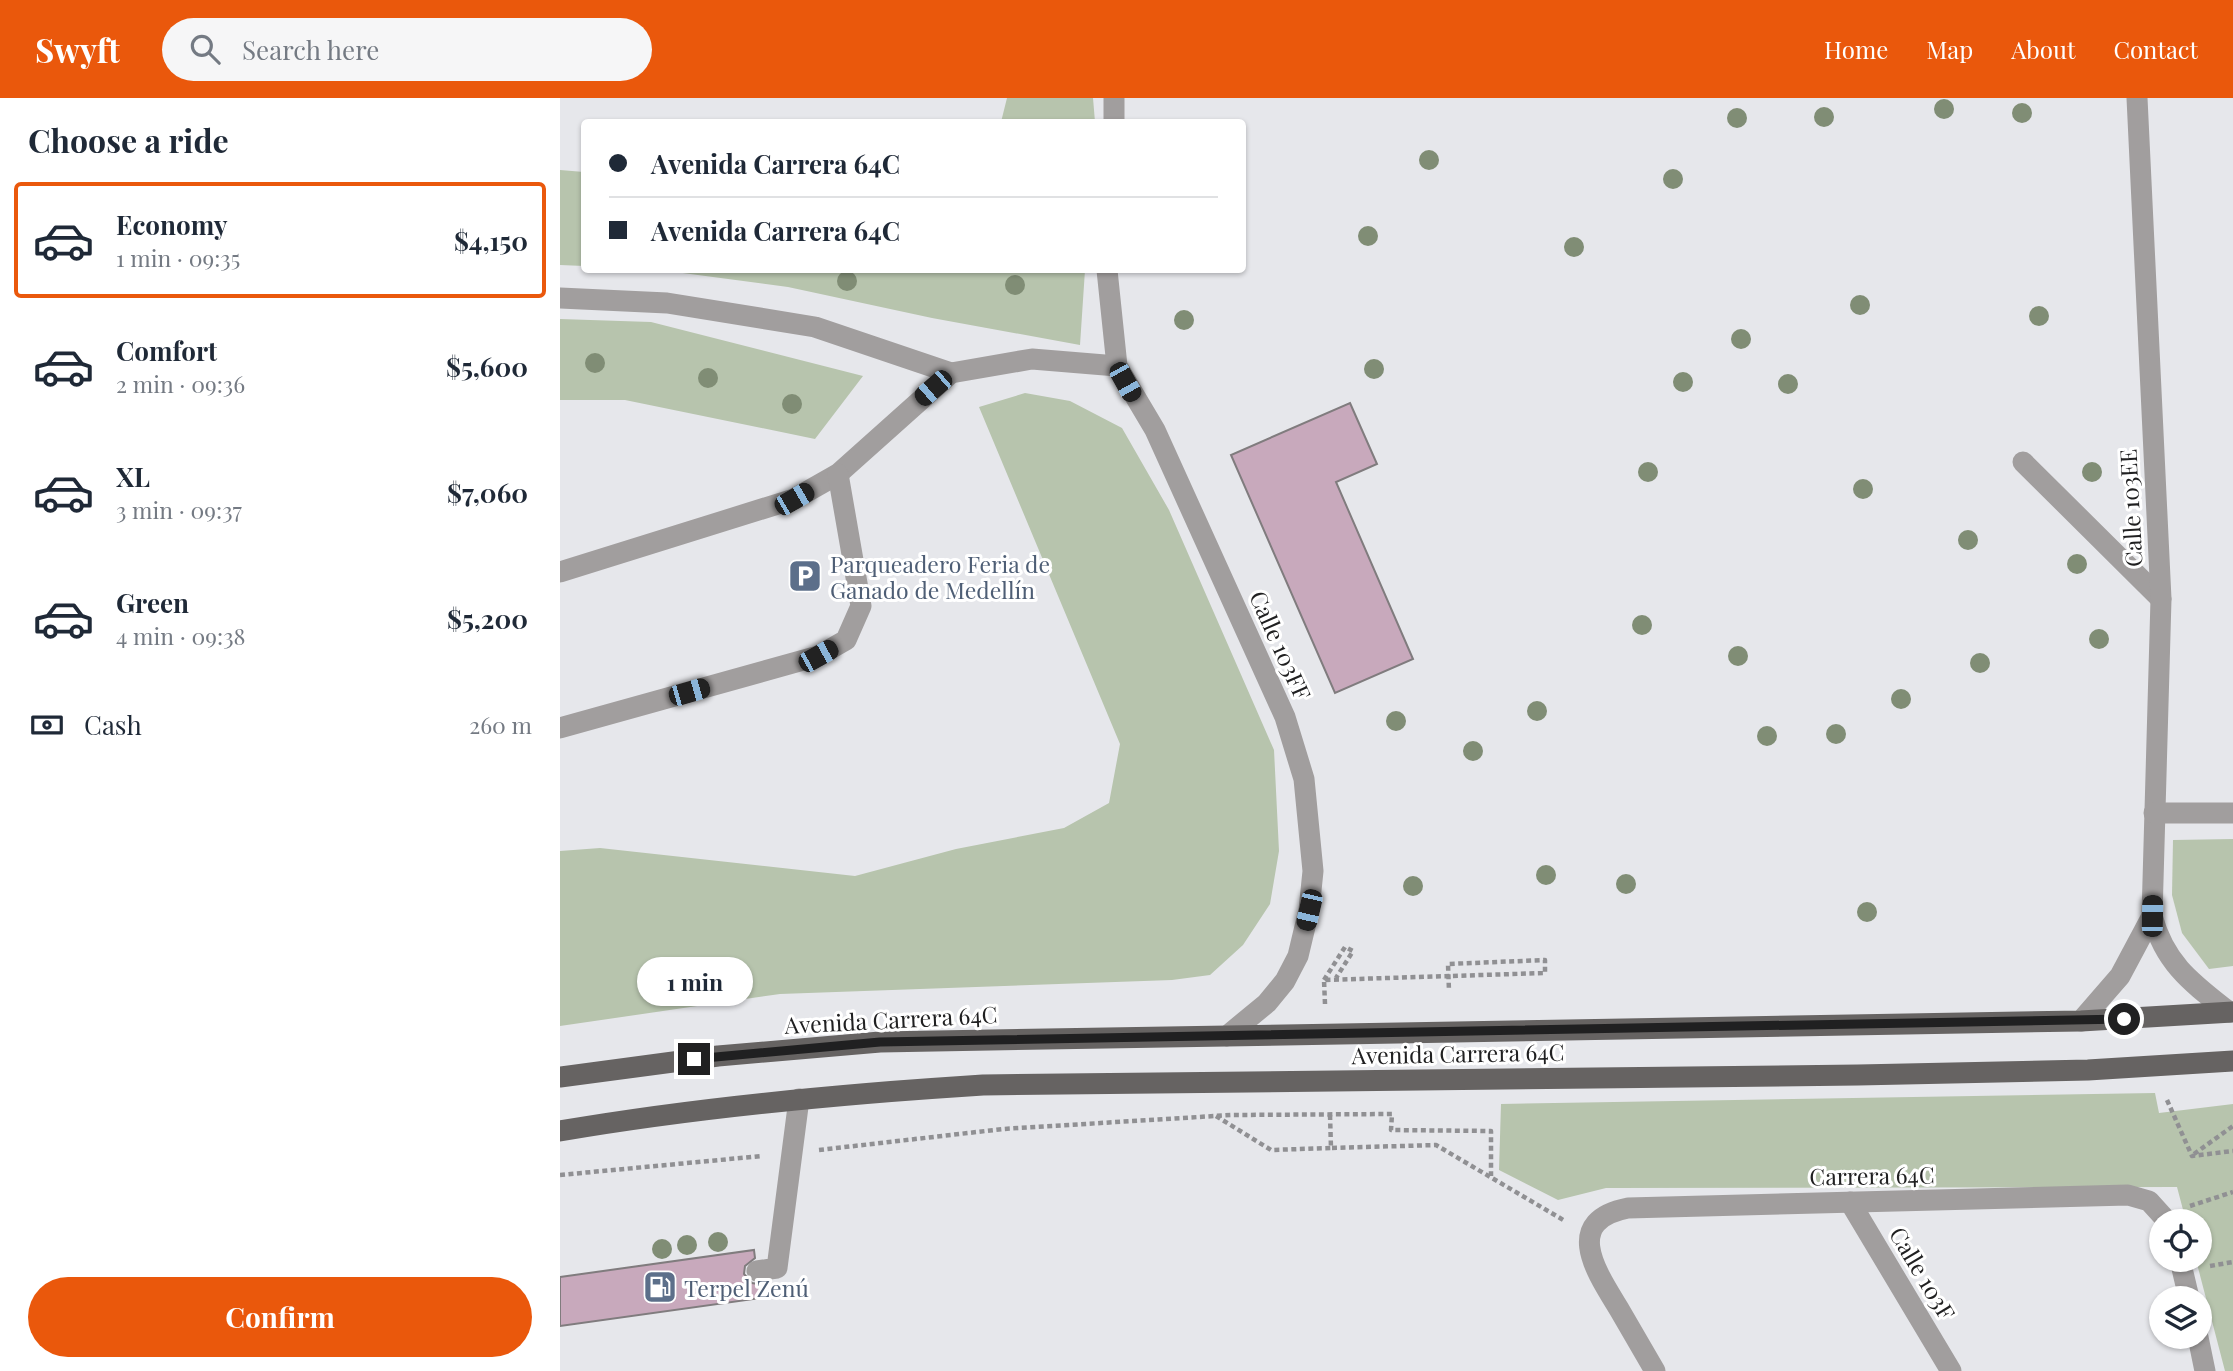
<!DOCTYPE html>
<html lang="en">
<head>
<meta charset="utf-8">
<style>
  body { margin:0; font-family:"Playfair Display",serif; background:#f6f6f7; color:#1f2937; height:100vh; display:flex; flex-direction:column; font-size:26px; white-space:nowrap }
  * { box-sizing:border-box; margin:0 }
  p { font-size:23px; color:#747a83 }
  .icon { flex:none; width:38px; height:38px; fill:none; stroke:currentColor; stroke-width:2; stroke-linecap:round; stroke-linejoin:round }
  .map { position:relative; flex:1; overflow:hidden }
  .sheet { display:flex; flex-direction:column; background:#fff; width:560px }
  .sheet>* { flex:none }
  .hud { position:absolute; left:21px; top:21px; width:665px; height:154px; border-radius:7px; box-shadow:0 2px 5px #0004; display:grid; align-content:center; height:154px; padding:0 28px; background:#fff }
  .controls { position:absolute; left:1589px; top:1111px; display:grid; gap:14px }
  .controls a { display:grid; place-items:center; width:63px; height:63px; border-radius:50%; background:#fff; box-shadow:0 2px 5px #0004; font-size:35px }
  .end { position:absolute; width:32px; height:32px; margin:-16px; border:9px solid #202021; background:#fff; box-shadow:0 0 0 4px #fff }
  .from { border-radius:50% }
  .bubble { position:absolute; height:49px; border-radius:24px; background:#fff; box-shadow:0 2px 5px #0004; font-size:23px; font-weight:700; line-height:49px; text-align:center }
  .car { position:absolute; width:21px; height:42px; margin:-21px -10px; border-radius:9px; box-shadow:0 0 5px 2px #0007; background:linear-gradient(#222 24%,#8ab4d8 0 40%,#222 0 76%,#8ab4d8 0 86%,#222 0) }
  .hud b { display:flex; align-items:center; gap:24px; height:66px; font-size:26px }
  .hud b+b { border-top:2px solid #e0e1e3 }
  .hud i { width:18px; height:18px; background:#1f2937 }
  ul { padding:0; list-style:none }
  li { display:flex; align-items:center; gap:21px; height:116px; margin:0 14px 10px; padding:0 14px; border:4px solid transparent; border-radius:7px }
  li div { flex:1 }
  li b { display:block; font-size:26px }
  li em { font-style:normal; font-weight:700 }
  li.active { border-color:#ea580c }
  li>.icon { width:63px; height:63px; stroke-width:1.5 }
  h2 { padding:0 28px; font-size:32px; line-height:84px }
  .pay { display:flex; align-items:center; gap:18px; height:77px; padding:0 28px; font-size:26px }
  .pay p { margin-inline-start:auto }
  .cta { display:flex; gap:14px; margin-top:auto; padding:14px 28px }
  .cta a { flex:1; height:80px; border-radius:42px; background:#ea580c; color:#fff; font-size:28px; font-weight:700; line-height:80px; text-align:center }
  header { display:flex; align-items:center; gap:42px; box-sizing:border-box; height:98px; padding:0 35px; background:#ea580c; color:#fff }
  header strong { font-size:33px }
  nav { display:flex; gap:38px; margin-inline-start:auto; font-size:24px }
  .search { width:490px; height:63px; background:#f6f6f7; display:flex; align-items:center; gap:18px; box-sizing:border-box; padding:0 24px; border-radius:38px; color:#747a83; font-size:26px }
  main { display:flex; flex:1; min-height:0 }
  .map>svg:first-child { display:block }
  .green { fill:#b7c4ad }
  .building { fill:#c8a9bc; stroke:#807c7e; stroke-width:2 }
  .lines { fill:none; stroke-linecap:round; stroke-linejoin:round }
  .path { stroke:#909093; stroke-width:4.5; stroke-dasharray:5 3.5; stroke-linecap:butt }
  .lane { stroke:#a19e9e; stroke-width:21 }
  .street { stroke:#a19e9e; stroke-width:21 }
  .primary { stroke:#666362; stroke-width:21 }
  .tree { fill:#808d75 }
  .route { stroke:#202021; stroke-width:9 }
  .labels { text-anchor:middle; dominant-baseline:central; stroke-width:6; stroke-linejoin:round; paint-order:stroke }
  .street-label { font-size:23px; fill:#202021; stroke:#fff }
  .service-label { font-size:23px; fill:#4e5e75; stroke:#fff; text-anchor:start }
</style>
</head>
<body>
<header>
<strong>Swyft</strong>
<div class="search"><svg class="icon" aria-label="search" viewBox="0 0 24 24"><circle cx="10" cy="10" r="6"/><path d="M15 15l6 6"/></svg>Search here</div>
<nav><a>Home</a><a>Map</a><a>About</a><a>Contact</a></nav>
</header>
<main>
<section class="sheet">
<h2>Choose a ride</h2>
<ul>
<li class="active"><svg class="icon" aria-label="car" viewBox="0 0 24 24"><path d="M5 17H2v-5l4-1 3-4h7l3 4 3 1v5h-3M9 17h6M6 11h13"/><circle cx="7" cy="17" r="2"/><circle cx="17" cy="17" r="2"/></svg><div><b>Economy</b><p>1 min · 09:35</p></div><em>$4,150</em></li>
<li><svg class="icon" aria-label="car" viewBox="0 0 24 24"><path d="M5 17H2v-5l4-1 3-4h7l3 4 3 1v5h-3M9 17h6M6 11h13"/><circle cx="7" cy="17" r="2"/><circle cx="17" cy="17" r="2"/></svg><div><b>Comfort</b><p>2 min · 09:36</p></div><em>$5,600</em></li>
<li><svg class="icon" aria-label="car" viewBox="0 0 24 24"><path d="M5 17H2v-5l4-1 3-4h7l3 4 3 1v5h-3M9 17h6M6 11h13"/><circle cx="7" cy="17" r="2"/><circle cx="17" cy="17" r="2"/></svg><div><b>XL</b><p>3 min · 09:37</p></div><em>$7,060</em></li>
<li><svg class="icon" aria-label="car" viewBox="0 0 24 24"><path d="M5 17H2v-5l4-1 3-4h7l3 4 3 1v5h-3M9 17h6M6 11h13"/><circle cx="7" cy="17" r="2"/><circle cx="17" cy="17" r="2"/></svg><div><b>Green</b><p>4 min · 09:38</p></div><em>$5,200</em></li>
</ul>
<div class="pay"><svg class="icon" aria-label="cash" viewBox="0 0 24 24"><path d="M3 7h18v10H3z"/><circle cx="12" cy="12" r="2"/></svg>Cash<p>260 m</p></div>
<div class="cta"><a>Confirm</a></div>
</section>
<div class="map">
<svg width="1673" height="1273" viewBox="0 0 1673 1273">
  <rect width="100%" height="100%" fill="#e6e7eb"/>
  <g class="green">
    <polygon points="447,0 533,0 535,24 441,24"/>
    <polygon points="0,72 24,74 24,168 0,167"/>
    <polygon points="100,172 525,172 520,247 372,220 228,189"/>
    <polygon points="0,221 91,224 303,278 255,341 65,302 0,302"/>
    <polygon points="465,295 510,303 562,330 609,412 714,652 719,753 710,806 683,847 650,877 612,882 220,896 0,928 0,753 40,750 295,778 396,751 504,730 549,705 560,646 419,309"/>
    <polygon points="1673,741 1673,868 1649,871 1622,835 1612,797 1613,742"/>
    <polygon points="1595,995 1599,1015 1673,1006 1673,1273 1665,1273 1636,1162 1640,1162 1640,1124 1626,1123 1617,1089 1046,1090 998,1102 939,1072 941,1006"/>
  </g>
  <g class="building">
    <polygon points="790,305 817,366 776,384 853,561 775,595 671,357"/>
    <polygon points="194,1152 195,1160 185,1168 184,1176 192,1185 199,1186 201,1200 0,1228 0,1179"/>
  </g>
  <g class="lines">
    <g class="path">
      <polyline points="764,882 785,849 793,853 776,880"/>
      <polyline points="765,906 764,882 985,875 985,862 888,866 889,893"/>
      <polyline points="1607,1002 1632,1058 1673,1053"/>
      <polyline points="770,1017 771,1050 876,1047 1005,1123"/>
      <polyline points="656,1018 711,1052 771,1050"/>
      <polyline points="259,1052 443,1031 671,1017 832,1016 831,1032 931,1033 931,1078"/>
      <polyline points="1634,1056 1673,1028"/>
      <polyline points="0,1077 202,1058"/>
      <polyline points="1630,1108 1673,1094"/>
      <polyline points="1650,1168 1673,1164"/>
    </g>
    <g class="lane">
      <polyline points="0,200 107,205 255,229 391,275"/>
      <polyline points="1463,364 1601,501"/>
      <polyline points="0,474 234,401 278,376 391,275 472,261 557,268"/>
      <polyline points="0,630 258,558 286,542 301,508 278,376"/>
      <polyline points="197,1173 217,1170 239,1001"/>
    </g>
    <g class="street">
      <path d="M1577 0 1601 501 1592 818C1605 866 1632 885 1669 914"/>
      <polyline points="554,24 554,0"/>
      <polyline points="547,172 557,268 595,332 725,619 744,681 753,773 749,812 738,858 725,883 707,905 667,938"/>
      <polyline points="1594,715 1673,715"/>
      <polyline points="1521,923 1560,878 1592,818"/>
      <polyline points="1290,1104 1391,1273"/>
      <polyline points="1620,1162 1629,1200"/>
      <polyline points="1638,1239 1645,1273"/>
      <path d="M1095 1273C1083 1252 1071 1232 1059 1211 1037 1175 1001 1123 1068 1110L1568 1097 1589 1103 1608 1124"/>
    </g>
    <g class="primary">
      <polyline points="0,979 158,958 320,944 1521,923 1673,914"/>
      <path d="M0 1033C140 1009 281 996 423 987L1298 977 1528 972 1673 963"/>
    </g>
  </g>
  <g class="tree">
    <circle cx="1384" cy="11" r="10"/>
    <circle cx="1462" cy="15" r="10"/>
    <circle cx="1264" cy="19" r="10"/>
    <circle cx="1177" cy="20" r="10"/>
    <circle cx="869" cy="62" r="10"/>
    <circle cx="1113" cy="81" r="10"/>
    <circle cx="808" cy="138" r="10"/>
    <circle cx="1014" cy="149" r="10"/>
    <circle cx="287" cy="183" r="10"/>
    <circle cx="455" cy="187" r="10"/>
    <circle cx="1300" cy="207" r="10"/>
    <circle cx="1479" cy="218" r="10"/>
    <circle cx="624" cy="222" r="10"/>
    <circle cx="1181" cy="241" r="10"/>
    <circle cx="35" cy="265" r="10"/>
    <circle cx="814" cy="271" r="10"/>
    <circle cx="148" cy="280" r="10"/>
    <circle cx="1123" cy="284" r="10"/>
    <circle cx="1228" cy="286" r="10"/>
    <circle cx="232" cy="306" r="10"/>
    <circle cx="1088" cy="374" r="10"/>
    <circle cx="1532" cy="374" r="10"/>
    <circle cx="1303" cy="391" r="10"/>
    <circle cx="1408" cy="442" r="10"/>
    <circle cx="1517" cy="466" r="10"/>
    <circle cx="1082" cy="527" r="10"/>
    <circle cx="1539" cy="541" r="10"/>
    <circle cx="1178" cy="558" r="10"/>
    <circle cx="1420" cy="565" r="10"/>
    <circle cx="1341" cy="601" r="10"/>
    <circle cx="977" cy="613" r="10"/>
    <circle cx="836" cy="623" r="10"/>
    <circle cx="1276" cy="636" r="10"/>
    <circle cx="1207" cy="638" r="10"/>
    <circle cx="913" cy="653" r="10"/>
    <circle cx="986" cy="777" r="10"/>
    <circle cx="1066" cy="786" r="10"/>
    <circle cx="853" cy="788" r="10"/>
    <circle cx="1307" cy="814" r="10"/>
    <circle cx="158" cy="1144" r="10"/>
    <circle cx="127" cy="1147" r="10"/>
    <circle cx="102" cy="1151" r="10"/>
  </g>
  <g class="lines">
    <polyline class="route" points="134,961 320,944 1564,921"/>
  </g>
  <defs>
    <symbol id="parking-square" viewBox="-11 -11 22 22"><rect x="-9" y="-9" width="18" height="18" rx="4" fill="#5c6f8a" stroke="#fff"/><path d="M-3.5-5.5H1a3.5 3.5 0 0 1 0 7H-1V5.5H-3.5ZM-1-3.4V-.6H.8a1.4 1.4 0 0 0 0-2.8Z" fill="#fff"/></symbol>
    <symbol id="fuel-square" viewBox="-11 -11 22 22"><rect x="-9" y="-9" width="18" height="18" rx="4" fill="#5c6f8a" stroke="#fff"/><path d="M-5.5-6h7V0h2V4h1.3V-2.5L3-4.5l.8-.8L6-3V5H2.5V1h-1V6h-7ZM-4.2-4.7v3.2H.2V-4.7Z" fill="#fff"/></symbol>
  </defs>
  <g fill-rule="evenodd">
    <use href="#parking-square" x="226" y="459" width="38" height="38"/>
    <use href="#fuel-square" x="81" y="1170" width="38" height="38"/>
  </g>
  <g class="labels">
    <g class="street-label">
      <text transform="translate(1570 410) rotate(-93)">Calle 103EE</text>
      <text transform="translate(721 547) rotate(66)">Calle 103FF</text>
      <text transform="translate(331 921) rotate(-3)">Avenida Carrera 64C</text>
      <text transform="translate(898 955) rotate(-1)">Avenida Carrera 64C</text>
      <text transform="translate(1312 1077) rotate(-1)">Carrera 64C</text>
      <text transform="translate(1363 1175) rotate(59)">Calle 103F</text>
    </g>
    <g class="service-label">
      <text x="270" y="465">Parqueadero Feria de<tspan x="270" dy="26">Ganado de Medellín</tspan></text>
      <text x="124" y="1189">Terpel Zenú</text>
    </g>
  </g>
</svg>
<div class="controls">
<a><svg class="icon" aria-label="locate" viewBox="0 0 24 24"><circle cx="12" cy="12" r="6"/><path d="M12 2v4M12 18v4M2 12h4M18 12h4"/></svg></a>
<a><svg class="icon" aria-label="layers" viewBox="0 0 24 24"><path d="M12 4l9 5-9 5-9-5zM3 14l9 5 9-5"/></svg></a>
</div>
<i class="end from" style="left:1564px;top:921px"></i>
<i class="end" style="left:134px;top:961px"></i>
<div class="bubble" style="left:77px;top:859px;width:116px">1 min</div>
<i class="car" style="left:565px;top:284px;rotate:151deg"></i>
<i class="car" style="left:373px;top:290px;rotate:229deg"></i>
<i class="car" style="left:234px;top:401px;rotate:60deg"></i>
<i class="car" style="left:258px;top:558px;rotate:61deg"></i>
<i class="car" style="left:129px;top:594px;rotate:74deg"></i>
<i class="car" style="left:749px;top:812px;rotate:193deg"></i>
<i class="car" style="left:1592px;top:818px;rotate:1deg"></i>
<div class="hud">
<b><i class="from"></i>Avenida Carrera 64C</b>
<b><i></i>Avenida Carrera 64C</b>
</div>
</div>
</main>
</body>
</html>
